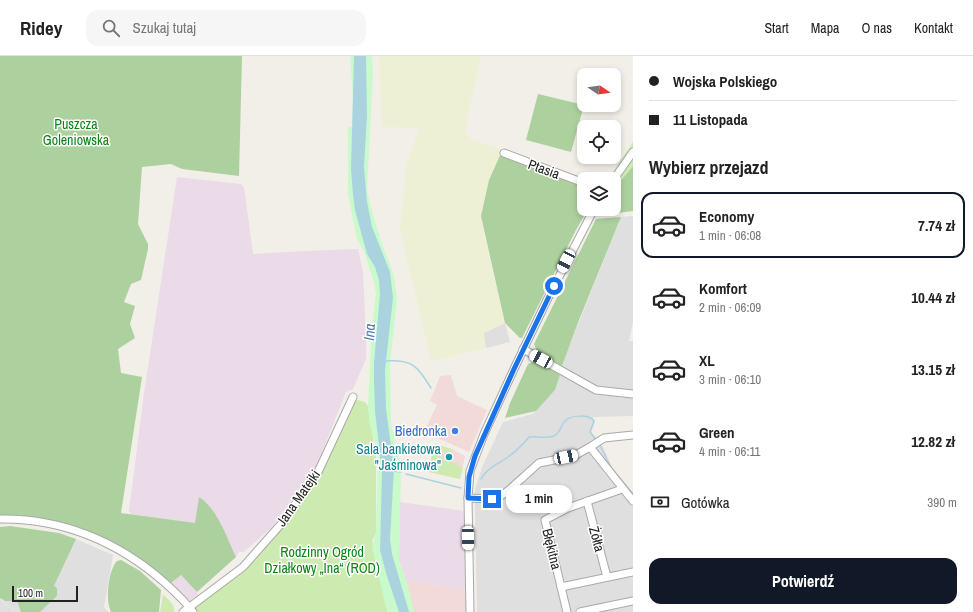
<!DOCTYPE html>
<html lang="pl">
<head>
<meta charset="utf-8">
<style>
  body { margin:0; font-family:"Archivo Narrow",sans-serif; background:#f6f6f6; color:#222; height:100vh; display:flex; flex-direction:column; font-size:15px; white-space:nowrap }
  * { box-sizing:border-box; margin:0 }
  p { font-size:13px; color:#767676 }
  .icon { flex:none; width:22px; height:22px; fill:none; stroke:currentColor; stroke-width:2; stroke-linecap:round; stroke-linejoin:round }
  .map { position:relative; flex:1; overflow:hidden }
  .sheet { display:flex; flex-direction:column; background:#fff; width:340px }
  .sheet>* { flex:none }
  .hud { display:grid; align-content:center; height:88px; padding:0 16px; background:#fff }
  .needle { width:26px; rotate:103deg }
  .tools { position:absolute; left:577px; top:12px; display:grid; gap:8px }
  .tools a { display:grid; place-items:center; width:44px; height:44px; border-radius:8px; background:#fff; box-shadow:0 2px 6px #0003; font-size:20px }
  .scale { position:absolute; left:12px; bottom:10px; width:66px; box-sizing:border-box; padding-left:4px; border:2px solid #222; border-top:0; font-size:11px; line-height:14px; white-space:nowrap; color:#222; -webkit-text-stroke:3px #fff; paint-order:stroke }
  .end { position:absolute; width:18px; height:18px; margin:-9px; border:5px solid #1a73e8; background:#fff; box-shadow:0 0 0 2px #fff }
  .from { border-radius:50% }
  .bubble { position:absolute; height:28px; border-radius:12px; background:#fff; box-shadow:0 2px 6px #0003; font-size:13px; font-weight:800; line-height:28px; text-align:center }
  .car { position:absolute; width:12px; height:24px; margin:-12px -6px; border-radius:5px; box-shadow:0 0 3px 1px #0007; background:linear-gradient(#fff 24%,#345 0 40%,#fff 0 76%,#345 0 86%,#fff 0) }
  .hud b { display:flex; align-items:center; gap:14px; height:38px; font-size:15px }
  .hud b+b { border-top:1px solid #e0e0e0 }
  .hud i { width:10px; height:10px; background:#222 }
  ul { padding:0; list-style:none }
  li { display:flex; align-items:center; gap:12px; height:66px; margin:0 8px 6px; padding:0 8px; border:2px solid transparent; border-radius:12px }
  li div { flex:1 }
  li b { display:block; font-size:15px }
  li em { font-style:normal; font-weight:800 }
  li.on { border-color:#111827 }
  li>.icon { width:36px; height:36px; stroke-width:1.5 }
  h2 { padding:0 16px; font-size:18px; line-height:48px }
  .pay { display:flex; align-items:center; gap:10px; height:44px; padding:0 16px; font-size:15px }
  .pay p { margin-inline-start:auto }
  .primary-button { display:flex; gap:8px; margin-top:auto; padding:8px 16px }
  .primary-button a { flex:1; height:46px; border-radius:12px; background:#111827; color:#fff; font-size:16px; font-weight:800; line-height:46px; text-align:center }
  header { display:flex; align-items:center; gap:24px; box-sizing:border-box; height:56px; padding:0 20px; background:#fff; border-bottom:1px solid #e0e0e0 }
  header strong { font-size:19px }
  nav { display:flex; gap:22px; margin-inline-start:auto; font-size:14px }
  .search { width:280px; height:36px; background:#f6f6f6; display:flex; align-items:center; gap:10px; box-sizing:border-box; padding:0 14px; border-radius:12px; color:#767676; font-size:15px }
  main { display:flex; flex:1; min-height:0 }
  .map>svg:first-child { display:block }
  .residential { fill:#e0dfdf }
  .commercial { fill:#f2dad9 }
  .industrial { fill:#ebdbe8 }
  .farmland { fill:#eef0d5 }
  .grass { fill:#cdebb0 }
  .forest { fill:#add19e }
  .park { fill:#c8facc }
  .parking { fill:#e2e2e2 }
  .water { fill:#aad3df }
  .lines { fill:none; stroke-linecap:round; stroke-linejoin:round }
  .stream { stroke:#aad3df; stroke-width:1.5 }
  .minor-casing { stroke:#a9a9a9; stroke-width:9 }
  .minor { stroke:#fff; stroke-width:7 }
  .route { stroke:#1a73e8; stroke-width:5 }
  .shop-dot { fill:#3f7fe0; stroke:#fff; stroke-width:1.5 }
  .culture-dot { fill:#0f9aa8; stroke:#fff; stroke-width:1.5 }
  .labels { text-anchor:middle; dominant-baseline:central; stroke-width:3; stroke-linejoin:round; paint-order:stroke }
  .park-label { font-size:14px; fill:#0c8416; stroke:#fff }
  .street-label { font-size:14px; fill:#222; stroke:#fff }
  .shop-label { font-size:14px; fill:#366cbe; stroke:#fff; text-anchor:end }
  .culture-label { font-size:14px; fill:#0d838f; stroke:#fff; text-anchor:end }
  .water-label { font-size:15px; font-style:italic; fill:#4a7aab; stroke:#fff }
</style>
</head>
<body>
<header>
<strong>Ridey</strong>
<div class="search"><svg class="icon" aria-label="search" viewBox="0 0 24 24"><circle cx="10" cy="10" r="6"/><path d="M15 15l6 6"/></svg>Szukaj tutaj</div>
<nav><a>Start</a><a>Mapa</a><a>O nas</a><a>Kontakt</a></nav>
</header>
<main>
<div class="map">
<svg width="633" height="556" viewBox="0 0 633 556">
  <rect width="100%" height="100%" fill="#f2efe9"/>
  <g class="residential">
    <polygon points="633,160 633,266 629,285 633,285 633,360 593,361 595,367 591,376 601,386 612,411 633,436 633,556 477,556 475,453 475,433 483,409 503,366 533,358 555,334 565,301 621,161"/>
    <polygon points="505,267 510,286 486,292 483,277"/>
    <polygon points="76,483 113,499 104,551 108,556 40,556 57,540 54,530"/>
    <polygon points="0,542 5,545 17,545 21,556 0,556"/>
  </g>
  <g class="commercial">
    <polygon points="451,319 457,340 487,354 469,396 424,376 437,349 430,345 440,320"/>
    <polygon points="434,388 452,393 465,400 460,423 429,416"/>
    <polygon points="406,524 467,534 468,556 414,556"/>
  </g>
  <g class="industrial">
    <polygon points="177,121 241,128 244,131 253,198 304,195 358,193 363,216 366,280 366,303 353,333 346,336 317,409 271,472 244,496 239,496 236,501 224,474 131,458 129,455 144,337"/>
    <polygon points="400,446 465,455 467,534 406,524 399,504"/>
    <polygon points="181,519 197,536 198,539 189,546 171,527"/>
  </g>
  <polygon class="farmland" points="379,0 481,0 465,74 468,80 473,84 502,93 489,124 484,178 505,267 484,277 486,292 431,305 400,174 406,112 419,72 382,71"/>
  <g class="grass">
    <polygon points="633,86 633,110 614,133 614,123 608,123"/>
    <polygon points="358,344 365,346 368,350 376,401 376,477 372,485 390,556 196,556 196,550 244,514 297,449 354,345"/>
    <polygon points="434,388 452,393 452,395 450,395 449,396 441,395 440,401 443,402 443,404 457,407 456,409 463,411 460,423 429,416"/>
    <path d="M163 539H164C169 544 175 549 174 556H160Z"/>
  </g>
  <g class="forest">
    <path d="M0 0H242L239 120 182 113 171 108 142 111 138 168 148 188V193L141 224 131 228 124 246 135 250 130 268 135 282 118 293 121 317 142 321 121 457 195 467 199 441C217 452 227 482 236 501L197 536 181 519 171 527C130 493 87 469 34 462 23 460 11 460 0 460Z"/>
    <polygon points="538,38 584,49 571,96 526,84"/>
    <polygon points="501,97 584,128 584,153 588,153 576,174 522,282 520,282 505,267 481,160 489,124"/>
    <polygon points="633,110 633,155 602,159 598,157 601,153 614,153 614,133"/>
    <polygon points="621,161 579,264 562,310 537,295 534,288 596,163"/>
    <polygon points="536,305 560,319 555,334 536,355 505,362 510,347 528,308"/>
    <polygon points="10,470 59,477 76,483 54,530 57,532 57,540 40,556 21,556 17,545 5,545 0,542 0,471"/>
    <path d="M121 504 140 515 161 534 159 556H111C105 544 108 515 117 505Z"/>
  </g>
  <polygon class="park" points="350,0 372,0 373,18 367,133 371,152 381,185 394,219 397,244 390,307 391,367 401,415 399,504 408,530 414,556 387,556 372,491 376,476 378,397 370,370 368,350 372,271 376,238 374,226 364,195 357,183 348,138 348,71 352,70 353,43"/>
  <polygon class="parking" points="0,542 20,556 14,556 0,546"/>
  <polygon class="water" points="354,0 366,0 367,59 364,111 367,146 372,171 390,216 393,242 385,314 386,353 394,412 390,483 392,498 409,556 399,556 386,517 380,494 382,417 375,355 374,327 374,307 380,238 379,224 375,211 367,198 355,154 353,138 351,113"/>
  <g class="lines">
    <g class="stream">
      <path d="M385 305C413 303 417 310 431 332"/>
      <polyline points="599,387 612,414"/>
      <polyline points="393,415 401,416"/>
      <polyline points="406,418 461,432"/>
      <path d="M481 423C487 412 498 408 508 401 516 395 523 389 529 381 537 380 546 383 554 380 561 376 560 370 565 365 570 359 589 358 594 365L590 376 596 384"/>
      <polyline points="621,424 633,438"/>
    </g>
    <defs>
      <g id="minor">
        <polyline points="504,97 584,127"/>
        <polyline points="614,123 633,96"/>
        <polyline points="523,293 596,334 633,338"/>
        <polyline points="590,391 604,382 633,379"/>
        <polyline points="468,442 492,443 498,442 509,434 539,407 574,400 590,391 633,445"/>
        <polyline points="587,445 607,521"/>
        <path d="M0 463C62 462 119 486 165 527 175 536 185 545 193 556"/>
        <polyline points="561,531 633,516"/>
        <polyline points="183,556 243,511 282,467 318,416 353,341"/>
        <polyline points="470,556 468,442 470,415 484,378 514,313 548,242 594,153"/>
        <polyline points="567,556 545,464 568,452 622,433"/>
        <polyline points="580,556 633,545"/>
      </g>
    </defs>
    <use href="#minor" class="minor-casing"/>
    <use href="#minor" class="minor"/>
  </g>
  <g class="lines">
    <polyline class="route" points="492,443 468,442 469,421 475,400 514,313 554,230"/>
  </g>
  <circle class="shop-dot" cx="455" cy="375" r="4"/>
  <circle class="culture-dot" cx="449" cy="401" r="4"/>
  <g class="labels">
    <g class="park-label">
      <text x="76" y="68">Puszcza<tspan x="76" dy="16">Goleniowska</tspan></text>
      <text x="322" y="496">Rodzinny Ogród<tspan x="322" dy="16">Działkowy „Ina“ (ROD)</tspan></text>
    </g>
    <g class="street-label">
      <text transform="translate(544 113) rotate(20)">Ptasia</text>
      <text transform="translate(298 442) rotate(-55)">Jana Matejki</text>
      <text transform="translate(597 483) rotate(75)">Żółta</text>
      <text transform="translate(552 493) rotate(76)">Błękitna</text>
    </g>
    <g class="shop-label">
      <text x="447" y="375">Biedronka</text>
    </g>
    <g class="culture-label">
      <text x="441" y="393">Sala bankietowa<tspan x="441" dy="16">"Jaśminowa"</tspan></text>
    </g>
    <g class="water-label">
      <text transform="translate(369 276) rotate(-86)">Ina</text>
    </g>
  </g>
</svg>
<div class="tools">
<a><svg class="needle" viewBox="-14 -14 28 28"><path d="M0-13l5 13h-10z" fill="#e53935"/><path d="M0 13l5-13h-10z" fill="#767676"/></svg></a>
<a><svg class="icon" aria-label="locate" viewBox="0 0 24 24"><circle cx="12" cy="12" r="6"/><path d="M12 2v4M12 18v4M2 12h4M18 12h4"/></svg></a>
<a><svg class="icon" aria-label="layers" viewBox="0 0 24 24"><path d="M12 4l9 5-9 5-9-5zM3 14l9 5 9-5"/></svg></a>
</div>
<div class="scale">100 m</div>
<i class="end from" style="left:554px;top:230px"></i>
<i class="end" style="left:492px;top:443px"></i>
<div class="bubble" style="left:506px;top:429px;width:66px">1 min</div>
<i class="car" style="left:566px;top:205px;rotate:207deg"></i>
<i class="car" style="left:541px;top:303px;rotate:298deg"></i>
<i class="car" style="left:566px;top:401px;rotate:78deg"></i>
<i class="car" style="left:468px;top:482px;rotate:179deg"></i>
</div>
<section class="sheet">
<div class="hud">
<b><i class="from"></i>Wojska Polskiego</b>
<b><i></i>11 Listopada</b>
</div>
<h2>Wybierz przejazd</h2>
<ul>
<li class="on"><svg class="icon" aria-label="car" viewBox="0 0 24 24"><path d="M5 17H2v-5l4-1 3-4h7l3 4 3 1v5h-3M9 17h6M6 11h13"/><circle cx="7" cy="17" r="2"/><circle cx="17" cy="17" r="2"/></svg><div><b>Economy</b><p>1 min · 06:08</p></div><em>7.74 zł</em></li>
<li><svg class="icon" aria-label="car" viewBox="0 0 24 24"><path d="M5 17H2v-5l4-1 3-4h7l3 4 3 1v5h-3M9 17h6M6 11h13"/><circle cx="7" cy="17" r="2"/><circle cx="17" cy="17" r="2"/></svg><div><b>Komfort</b><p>2 min · 06:09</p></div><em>10.44 zł</em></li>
<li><svg class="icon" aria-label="car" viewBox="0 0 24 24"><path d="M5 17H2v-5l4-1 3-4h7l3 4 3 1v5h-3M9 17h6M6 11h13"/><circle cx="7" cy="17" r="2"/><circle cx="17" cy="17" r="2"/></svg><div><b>XL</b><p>3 min · 06:10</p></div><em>13.15 zł</em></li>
<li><svg class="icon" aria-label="car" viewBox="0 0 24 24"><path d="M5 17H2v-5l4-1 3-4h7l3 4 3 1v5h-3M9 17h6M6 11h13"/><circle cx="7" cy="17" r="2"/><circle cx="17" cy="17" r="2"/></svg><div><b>Green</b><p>4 min · 06:11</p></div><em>12.82 zł</em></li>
</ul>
<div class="pay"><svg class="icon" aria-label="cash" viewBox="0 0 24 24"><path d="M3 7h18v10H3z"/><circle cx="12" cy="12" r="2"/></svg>Gotówka<p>390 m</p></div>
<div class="primary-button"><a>Potwierdź</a></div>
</section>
</main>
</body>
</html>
